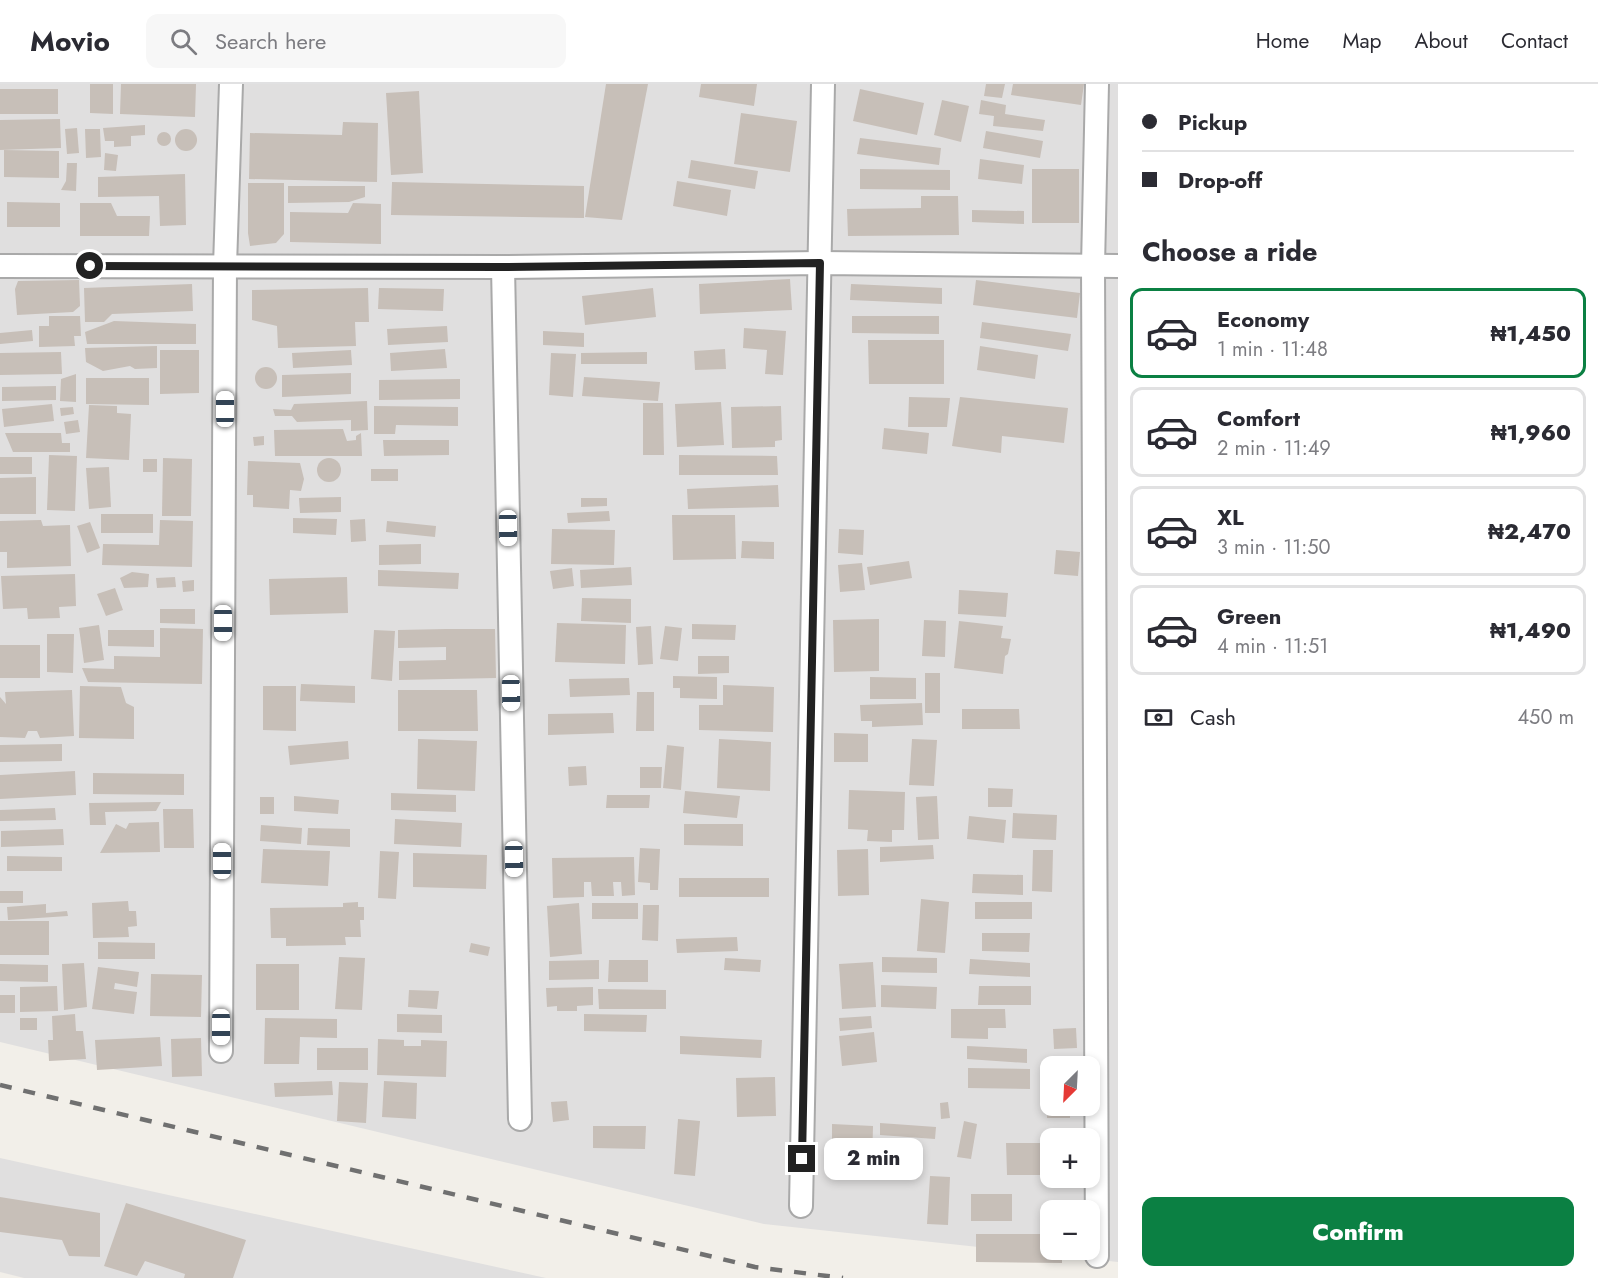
<!DOCTYPE html>
<html lang="en">
<head>
<meta charset="utf-8">
<style>
  body { margin:0; font-family:Jost,sans-serif; background:#f7f7f7; color:#2b2b33; height:100vh; display:flex; flex-direction:column; font-size:22px; white-space:nowrap }
  * { box-sizing:border-box; margin:0 }
  p { font-size:20px; color:#7c7c81 }
  .icon { flex:none; width:33px; height:33px; fill:none; stroke:currentColor; stroke-width:2; stroke-linecap:round; stroke-linejoin:round }
  .map { position:relative; flex:1; overflow:hidden }
  .panel { display:flex; flex-direction:column; background:#fff; width:480px }
  .panel>* { flex:none }
  .banner { display:grid; align-content:center; height:132px; padding:0 24px; background:#fff }
  .needle { width:39px; rotate:204deg }
  .buttons { position:absolute; left:1040px; top:972px; display:grid; gap:12px }
  .buttons a { display:grid; place-items:center; width:60px; height:60px; border-radius:12px; background:#fff; box-shadow:0 3px 9px #0003; font-size:30px }
  .end { position:absolute; width:27px; height:27px; margin:-14px; border:8px solid #222; background:#fff; box-shadow:0 0 0 3px #fff }
  .from { border-radius:50% }
  .bubble { position:absolute; height:42px; border-radius:12px; background:#fff; box-shadow:0 3px 9px #0003; font-size:20px; font-weight:800; line-height:42px; text-align:center }
  .car { position:absolute; width:18px; height:36px; margin:-18px -9px; border-radius:8px; box-shadow:0 0 4px 2px #0007; background:linear-gradient(#fff 24%,#345 0 40%,#fff 0 76%,#345 0 86%,#fff 0) }
  .banner b { display:flex; align-items:center; gap:21px; height:57px; font-size:22px }
  .banner b+b { border-top:2px solid #e1e1e2 }
  .banner i { width:15px; height:15px; background:#2b2b33 }
  ul { padding:0; list-style:none }
  li { display:flex; align-items:center; gap:18px; height:90px; margin:0 12px 9px; padding:0 12px; border:3px solid #e1e1e2; border-radius:12px }
  li div { flex:1 }
  li b { display:block; font-size:22px }
  li em { font-style:normal; font-weight:800 }
  li.active { border-color:#0b8043 }
  li>.icon { width:54px; height:54px; stroke-width:1.5 }
  h2 { padding:0 24px; font-size:27px; line-height:72px }
  .pay { display:flex; align-items:center; gap:15px; height:66px; padding:0 24px; font-size:22px }
  .pay p { margin-inline-start:auto }
  .button { display:flex; gap:12px; margin-top:auto; padding:12px 24px }
  .button a { flex:1; height:69px; border-radius:12px; background:#0b8043; color:#fff; font-size:24px; font-weight:800; line-height:69px; text-align:center }
  header { display:flex; align-items:center; gap:36px; box-sizing:border-box; height:84px; padding:0 30px; background:#fff; border-bottom:2px solid #e1e1e2 }
  header strong { font-size:28px }
  nav { display:flex; gap:33px; margin-inline-start:auto; font-size:21px }
  .search { width:420px; height:54px; background:#f7f7f7; display:flex; align-items:center; gap:15px; box-sizing:border-box; padding:0 21px; border-radius:12px; color:#7c7c81; font-size:22px }
  main { display:flex; flex:1; min-height:0 }
  .map>svg:first-child { display:block }
  .residential { fill:#e0dfdf; fill-rule:evenodd }
  .building { fill:#c7bfb8 }
  .lines { fill:none; stroke-linecap:round; stroke-linejoin:round }
  .minor-casing { stroke:#a9a9a9; stroke-width:26 }
  .minor { stroke:#fff; stroke-width:22 }
  .rail { stroke:#707070; stroke-width:4.5; stroke-dasharray:12 12; stroke-linecap:butt }
  .route { stroke:#222; stroke-width:8 }
</style>
</head>
<body>
<header>
<strong>Movio</strong>
<div class="search"><svg class="icon" aria-label="search" viewBox="0 0 24 24"><circle cx="10" cy="10" r="6"/><path d="M15 15l6 6"/></svg>Search here</div>
<nav><a>Home</a><a>Map</a><a>About</a><a>Contact</a></nav>
</header>
<main>
<div class="map">
<svg width="1118" height="1194" viewBox="0 0 1118 1194">
  <rect width="100%" height="100%" fill="#f2efe9"/>
  <g class="residential">
    <path d="M0 0H1118V1178L764 1140 0 958ZM1050 982H1089V1022H1050ZM1050 1054H1089V1094H1050ZM1050 1126H1089V1166H1050Z"/>
    <polygon points="0,1074 546,1194 24,1194 0,1188"/>
  </g>
  <g class="building">
    <polygon points="90,0 113,0 113,30 90,29"/>
    <polygon points="121,0 196,0 195,33 120,30"/>
    <polygon points="606,0 648,0 622,136 585,133"/>
    <polygon points="701,0 757,0 754,22 699,13"/>
    <polygon points="986,0 1005,0 1002,14 984,12"/>
    <polygon points="1013,0 1084,0 1081,21 1011,11"/>
    <rect x="0" y="5" width="58" height="25"/>
    <polygon points="860,5 924,19 917,51 853,37"/>
    <polygon points="419,7 423,89 391,91 386,9"/>
    <polygon points="942,16 969,22 961,58 934,51"/>
    <polygon points="981,16 1006,21 1005,30 1045,36 1043,47 993,42 994,32 979,30"/>
    <polygon points="741,29 797,37 790,88 734,80"/>
    <polygon points="60,35 61,64 0,66 0,36"/>
    <polygon points="343,38 378,39 377,98 249,95 250,49 342,51"/>
    <polygon points="145,41 145,51 131,52 131,62 114,63 114,57 105,57 103,44"/>
    <polygon points="77,44 79,69 67,70 65,45"/>
    <polygon points="85,45 100,45 101,73 86,74"/>
    <circle cx="186" cy="56" r="11"/>
    <polygon points="986,47 1043,57 1040,74 983,64"/>
    <circle cx="164" cy="55" r="7"/>
    <polygon points="860,54 941,64 939,81 857,70"/>
    <polygon points="4,66 59,67 59,94 4,93"/>
    <polygon points="105,69 118,71 116,87 104,86"/>
    <polygon points="980,75 1024,81 1022,100 978,95"/>
    <polygon points="691,76 758,87 755,105 688,94"/>
    <polygon points="67,79 77,79 76,107 61,106 66,97"/>
    <polygon points="860,85 950,86 950,106 860,105"/>
    <rect x="1032" y="85" width="47" height="54"/>
    <polygon points="185,90 186,141 160,142 159,112 98,113 98,93"/>
    <polygon points="677,97 731,106 727,132 673,122"/>
    <polygon points="392,98 584,102 584,134 391,131"/>
    <polygon points="248,99 284,99 284,150 276,159 250,162 248,149"/>
    <polygon points="288,102 365,102 365,113 349,118 288,119"/>
    <polygon points="921,112 958,112 959,151 848,152 847,125 921,124"/>
    <polygon points="7,118 60,119 60,143 7,143"/>
    <polygon points="80,119 111,119 117,132 150,132 149,152 80,152"/>
    <polygon points="353,119 381,120 381,160 290,158 290,128 348,129"/>
    <polygon points="972,126 1024,127 1024,140 972,138"/>
    <polygon points="790,195 792,226 700,230 699,200"/>
    <polygon points="79,196 80,222 73,228 17,231 15,205 18,197"/>
    <polygon points="976,196 1080,209 1077,234 973,221"/>
    <polygon points="192,200 193,227 112,230 104,238 85,238 84,204"/>
    <polygon points="851,200 942,204 942,220 850,216"/>
    <polygon points="368,204 369,238 355,238 356,262 278,264 277,242 252,236 252,206"/>
    <polygon points="379,204 444,205 443,227 378,225"/>
    <polygon points="653,204 656,233 585,241 582,212"/>
    <polygon points="49,232 80,232 81,252 74,252 75,262 39,263 39,242 49,242"/>
    <polygon points="852,232 939,232 939,250 852,249"/>
    <polygon points="114,237 196,240 196,260 87,260 85,248"/>
    <polygon points="982,238 1071,250 1068,267 980,254"/>
    <polygon points="447,242 448,258 388,261 387,245"/>
    <polygon points="744,244 786,247 783,291 765,290 767,266 743,264"/>
    <polygon points="32,246 33,257 0,260 0,249"/>
    <polygon points="543,247 584,249 584,263 543,261"/>
    <polygon points="868,256 944,256 944,300 869,300"/>
    <polygon points="157,262 157,284 135,285 130,282 103,287 86,278 85,264"/>
    <polygon points="980,262 1038,271 1035,295 977,286"/>
    <polygon points="445,265 447,284 391,287 390,269"/>
    <polygon points="725,265 726,285 695,286 694,267"/>
    <polygon points="160,266 199,266 199,309 160,310"/>
    <polygon points="351,266 352,281 293,284 292,269"/>
    <polygon points="61,268 62,290 0,291 0,269"/>
    <polygon points="647,268 647,280 581,280 581,269"/>
    <polygon points="551,269 576,270 573,313 549,311"/>
    <circle cx="266" cy="294" r="11"/>
    <polygon points="351,289 351,310 282,313 282,291"/>
    <polygon points="76,290 76,318 60,317 61,295"/>
    <polygon points="584,293 660,298 658,317 582,312"/>
    <polygon points="86,294 149,294 149,321 86,320"/>
    <polygon points="460,295 460,315 379,316 379,296"/>
    <polygon points="56,302 56,316 2,317 2,303"/>
    <polygon points="909,313 950,314 947,343 908,343"/>
    <polygon points="960,313 1068,324 1064,359 1002,352 1001,369 952,362"/>
    <polygon points="367,317 368,346 351,347 351,336 297,338 292,332 275,332 273,325 291,326 294,320"/>
    <polygon points="721,318 724,361 677,363 675,320"/>
    <polygon points="643,319 663,319 664,371 643,371"/>
    <polygon points="52,320 54,337 4,343 2,325"/>
    <polygon points="89,321 117,322 117,329 131,330 129,376 86,374"/>
    <polygon points="374,322 458,323 458,342 396,341 395,350 374,350"/>
    <polygon points="781,322 782,356 775,357 775,363 732,364 731,323"/>
    <polygon points="73,323 74,330 61,332 60,324"/>
    <polygon points="78,336 80,348 66,350 64,338"/>
    <polygon points="884,344 929,349 927,370 882,365"/>
    <polygon points="343,345 347,357 356,356 356,352 361,349 362,372 275,372 274,346"/>
    <polygon points="5,349 61,349 62,359 70,359 70,368 13,368"/>
    <polygon points="264,352 264,361 254,362 253,353"/>
    <polygon points="383,356 449,356 449,371 384,372"/>
    <polygon points="49,371 77,372 75,427 47,426"/>
    <polygon points="679,371 777,372 778,391 679,391"/>
    <rect x="0" y="373" width="32" height="17"/>
    <circle cx="329" cy="386" r="12"/>
    <polygon points="163,374 192,375 191,432 162,432"/>
    <rect x="143" y="375" width="14" height="13"/>
    <polygon points="248,377 300,379 304,395 301,407 290,406 289,425 253,423 253,411 247,411"/>
    <polygon points="109,383 111,423 89,425 86,384"/>
    <rect x="371" y="385" width="27" height="12"/>
    <polygon points="36,393 36,430 0,430 0,394"/>
    <polygon points="778,401 779,423 688,425 687,405"/>
    <polygon points="341,413 341,428 300,429 299,414"/>
    <polygon points="581,414 607,414 607,422 581,423"/>
    <polygon points="609,427 610,437 568,439 567,429"/>
    <rect x="101" y="430" width="52" height="19"/>
    <polygon points="672,431 735,431 736,475 673,476"/>
    <polygon points="293,434 337,435 336,451 293,449"/>
    <polygon points="365,435 366,457 351,458 350,436"/>
    <polygon points="41,436 43,442 70,441 71,482 7,484 7,468 0,468 0,437"/>
    <polygon points="160,436 193,437 192,483 102,481 103,460 159,461"/>
    <polygon points="387,437 436,442 435,453 386,448"/>
    <polygon points="90,438 100,464 87,469 77,442"/>
    <polygon points="552,445 615,446 614,481 551,480"/>
    <polygon points="839,445 864,446 863,471 838,469"/>
    <polygon points="742,457 774,458 774,475 741,474"/>
    <polygon points="421,460 421,480 379,481 379,461"/>
    <polygon points="1056,466 1080,468 1078,492 1054,490"/>
    <polygon points="909,477 912,494 870,501 867,483"/>
    <polygon points="862,479 865,506 840,508 838,481"/>
    <polygon points="631,483 632,501 581,504 580,486"/>
    <polygon points="572,484 574,502 553,505 550,487"/>
    <polygon points="378,486 459,489 458,505 378,502"/>
    <polygon points="132,488 149,490 148,503 124,504 120,494"/>
    <polygon points="75,490 76,522 59,523 60,534 28,535 27,524 3,525 1,492"/>
    <polygon points="175,493 176,503 157,504 156,494"/>
    <polygon points="347,493 348,529 270,531 269,495"/>
    <polygon points="194,496 194,507 183,508 182,497"/>
    <polygon points="115,504 123,526 106,532 97,510"/>
    <polygon points="959,506 1008,509 1006,533 958,530"/>
    <polygon points="582,514 631,515 631,539 581,537"/>
    <polygon points="160,525 195,525 195,540 160,539"/>
    <polygon points="879,535 879,587 834,588 833,536"/>
    <polygon points="924,536 946,537 945,573 922,572"/>
    <polygon points="959,537 1003,542 1001,554 1011,555 1008,570 1005,572 1003,590 954,584"/>
    <polygon points="557,539 626,541 625,580 555,578"/>
    <polygon points="692,540 736,541 735,556 692,555"/>
    <polygon points="99,541 104,576 84,579 79,544"/>
    <polygon points="651,542 653,580 638,581 636,543"/>
    <polygon points="665,542 682,544 678,577 660,575"/>
    <polygon points="160,544 203,545 202,600 88,598 82,584 114,585 114,572 160,573"/>
    <polygon points="446,545 495,545 496,594 399,596 399,577 446,576 446,563 398,564 398,546"/>
    <polygon points="108,546 154,546 154,563 108,562"/>
    <polygon points="374,546 395,547 392,597 371,595"/>
    <polygon points="47,550 74,550 73,589 47,588"/>
    <rect x="0" y="561" width="40" height="33"/>
    <polygon points="698,572 729,572 729,589 698,590"/>
    <rect x="925" y="589" width="15" height="40"/>
    <polygon points="673,592 717,593 717,615 680,614 680,604 673,604"/>
    <polygon points="870,593 916,594 916,615 870,615"/>
    <polygon points="629,594 630,611 570,613 569,595"/>
    <polygon points="301,600 355,602 355,619 300,617"/>
    <polygon points="723,601 774,603 773,648 699,646 699,621 723,621"/>
    <polygon points="80,602 121,603 126,619 134,623 134,655 79,654"/>
    <polygon points="263,602 296,602 296,647 263,646"/>
    <polygon points="72,606 74,652 40,654 37,647 28,647 25,654 0,653 0,613 6,620 5,608"/>
    <polygon points="398,606 477,606 478,647 398,647"/>
    <polygon points="637,608 654,608 654,647 636,647"/>
    <polygon points="922,619 923,641 872,643 872,637 861,637 860,621"/>
    <polygon points="962,625 1019,625 1020,645 962,645"/>
    <polygon points="613,629 614,649 548,651 548,630"/>
    <polygon points="834,649 868,650 868,678 834,678"/>
    <polygon points="418,655 477,657 475,707 417,705"/>
    <polygon points="719,655 771,658 770,707 717,704"/>
    <polygon points="912,655 937,656 934,702 909,701"/>
    <polygon points="348,657 349,675 290,681 288,662"/>
    <polygon points="62,660 62,677 0,678 0,661"/>
    <polygon points="667,661 684,663 681,706 663,704"/>
    <polygon points="586,682 587,701 569,702 568,683"/>
    <polygon points="640,683 662,683 661,704 640,704"/>
    <polygon points="75,687 76,711 0,715 0,691"/>
    <polygon points="93,689 184,690 184,711 93,710"/>
    <polygon points="988,704 1013,705 1012,723 988,723"/>
    <polygon points="849,706 905,708 904,746 892,746 892,758 867,757 868,746 848,745"/>
    <polygon points="685,707 740,712 737,734 683,729"/>
    <polygon points="391,709 456,711 456,728 391,726"/>
    <polygon points="607,711 650,711 649,724 606,724"/>
    <polygon points="294,712 339,716 338,730 294,727"/>
    <polygon points="937,712 939,755 918,756 916,713"/>
    <rect x="260" y="713" width="14" height="17"/>
    <polygon points="161,718 156,727 105,728 106,741 90,741 89,719"/>
    <polygon points="55,724 56,736 0,737 0,726"/>
    <polygon points="163,725 193,725 194,764 164,764"/>
    <polygon points="1013,729 1057,731 1056,756 1012,754"/>
    <polygon points="969,732 1006,736 1004,759 967,755"/>
    <polygon points="395,735 462,739 461,763 394,760"/>
    <polygon points="159,738 160,768 100,769 116,740 126,745 129,739"/>
    <polygon points="684,740 743,740 743,762 684,761"/>
    <polygon points="261,741 302,744 301,760 260,757"/>
    <polygon points="308,744 350,745 350,763 307,761"/>
    <polygon points="63,745 64,761 1,763 1,747"/>
    <polygon points="933,761 934,775 880,778 880,763"/>
    <polygon points="640,764 660,765 658,806 650,806 650,799 638,798"/>
    <polygon points="263,765 330,767 328,802 261,799"/>
    <polygon points="868,765 869,811 838,812 837,766"/>
    <polygon points="1033,766 1053,766 1052,808 1032,807"/>
    <polygon points="380,767 399,768 396,815 378,814"/>
    <polygon points="413,769 487,771 486,805 413,803"/>
    <polygon points="7,772 62,773 62,787 7,787"/>
    <polygon points="634,773 635,811 622,812 621,798 613,798 614,812 592,812 591,798 584,798 584,813 553,814 552,774"/>
    <polygon points="973,790 1023,791 1023,811 972,809"/>
    <rect x="679" y="794" width="90" height="19"/>
    <rect x="0" y="807" width="23" height="12"/>
    <polygon points="921,815 949,818 945,869 917,867"/>
    <polygon points="128,817 129,827 136,827 137,842 128,843 129,853 93,854 92,819"/>
    <polygon points="358,818 358,823 364,823 364,836 360,836 361,853 345,853 346,861 286,862 286,854 271,854 270,824 343,823 343,819"/>
    <rect x="975" y="818" width="57" height="17"/>
    <polygon points="579,819 582,870 550,873 547,822"/>
    <rect x="592" y="819" width="46" height="16"/>
    <polygon points="46,820 46,829 67,827 68,832 8,836 7,823"/>
    <polygon points="643,821 659,821 658,857 642,856"/>
    <rect x="0" y="837" width="49" height="34"/>
    <polygon points="982,849 1030,849 1029,868 982,867"/>
    <polygon points="737,853 738,867 677,869 676,855"/>
    <polygon points="98,858 155,859 155,875 98,875"/>
    <polygon points="471,859 490,863 488,872 469,868"/>
    <polygon points="339,873 365,874 362,926 335,925"/>
    <polygon points="882,873 937,874 937,889 882,888"/>
    <polygon points="725,874 761,876 760,888 724,886"/>
    <polygon points="970,875 1030,879 1030,893 969,890"/>
    <polygon points="599,876 599,895 549,896 549,877"/>
    <polygon points="609,876 648,876 648,898 608,898"/>
    <polygon points="873,878 876,923 842,925 839,880"/>
    <polygon points="84,879 87,923 64,926 62,880"/>
    <polygon points="0,880 48,881 48,898 0,897"/>
    <rect x="256" y="880" width="43" height="46"/>
    <polygon points="98,883 139,888 137,903 115,899 114,905 137,908 134,930 92,925"/>
    <polygon points="151,890 202,891 201,933 150,932"/>
    <polygon points="881,901 937,903 936,925 881,923"/>
    <polygon points="57,902 58,927 20,928 20,903"/>
    <polygon points="979,902 1031,902 1031,921 978,921"/>
    <polygon points="593,903 593,921 577,922 577,927 557,927 557,922 547,923 546,904"/>
    <polygon points="598,905 666,906 666,925 599,925"/>
    <polygon points="409,906 439,907 437,925 408,923"/>
    <rect x="0" y="911" width="15" height="18"/>
    <polygon points="951,925 1005,925 1006,944 988,944 988,955 951,954"/>
    <polygon points="75,930 76,947 83,947 86,975 49,977 48,956 53,956 52,932"/>
    <polygon points="397,930 442,931 442,949 397,948"/>
    <polygon points="584,930 647,931 646,948 584,947"/>
    <polygon points="871,932 872,944 840,947 839,934"/>
    <rect x="20" y="934" width="17" height="12"/>
    <polygon points="265,934 337,935 337,954 300,953 299,980 264,980"/>
    <polygon points="1076,944 1077,964 1054,965 1053,945"/>
    <polygon points="874,948 877,978 842,982 839,952"/>
    <polygon points="680,952 762,956 761,974 680,970"/>
    <polygon points="160,953 162,982 97,986 95,956"/>
    <polygon points="201,954 202,992 172,993 171,955"/>
    <polygon points="378,955 404,956 404,962 421,962 421,956 447,957 446,993 377,991"/>
    <polygon points="967,962 1027,965 1027,979 967,975"/>
    <rect x="317" y="964" width="51" height="22"/>
    <polygon points="968,984 1030,985 1030,1005 968,1004"/>
    <polygon points="775,993 776,1032 737,1033 736,994"/>
    <polygon points="332,997 333,1011 275,1013 274,999"/>
    <polygon points="384,997 417,999 416,1035 382,1033"/>
    <polygon points="339,998 368,999 366,1039 337,1037"/>
    <polygon points="1047,998 1050,998 1050,1022 1070,1022 1070,1034 1047,1034"/>
    <polygon points="567,1017 569,1036 553,1038 551,1018"/>
    <polygon points="948,1018 950,1034 941,1035 940,1019"/>
    <polygon points="678,1035 700,1037 695,1092 674,1090"/>
    <polygon points="964,1037 977,1040 971,1075 957,1073"/>
    <polygon points="880,1039 936,1043 935,1055 880,1051"/>
    <polygon points="832,1040 873,1042 872,1080 832,1079"/>
    <polygon points="593,1042 646,1042 645,1065 593,1064"/>
    <polygon points="1006,1059 1050,1059 1050,1091 1007,1091"/>
    <polygon points="920,1074 922,1088 883,1091 882,1077"/>
    <polygon points="930,1092 950,1093 948,1141 927,1140"/>
    <rect x="971" y="1110" width="41" height="27"/>
    <polygon points="0,1113 100,1129 100,1173 69,1172 62,1156 0,1148"/>
    <polygon points="126,1119 246,1156 233,1194 184,1194 185,1190 145,1177 137,1192 104,1182"/>
    <polygon points="976,1150 1050,1150 1050,1166 1062,1166 1062,1179 976,1178"/>
  </g>
  <g class="lines">
    <defs>
      <g id="minor">
        <polyline points="0,182 503,183 820,179 1118,182"/>
        <polyline points="503,183 520,1035"/>
        <polyline points="221,967 225,182 231,0"/>
        <polyline points="801,1122 823,0"/>
        <polyline points="1097,1172 1093,182 1097,0"/>
      </g>
    </defs>
    <use href="#minor" class="minor-casing"/>
    <use href="#minor" class="minor"/>
    <polyline class="rail" points="0,1001 755,1183 843,1194"/>
  </g>
  <g class="lines">
    <polyline class="route" points="90,182 503,183 820,179 802,1075"/>
  </g>
</svg>
<div class="buttons">
<a><svg class="needle" viewBox="-14 -14 28 28"><path d="M0-13l5 13h-10z" fill="#e53935"/><path d="M0 13l5-13h-10z" fill="#7c7c81"/></svg></a>
<a>+</a>
<a>−</a>
</div>
<i class="end from" style="left:90px;top:182px"></i>
<i class="end" style="left:802px;top:1075px"></i>
<div class="bubble" style="left:824px;top:1054px;width:99px">2 min</div>
<i class="car" style="left:225px;top:325px;rotate:0deg"></i>
<i class="car" style="left:508px;top:444px;rotate:179deg"></i>
<i class="car" style="left:223px;top:539px;rotate:180deg"></i>
<i class="car" style="left:511px;top:609px;rotate:179deg"></i>
<i class="car" style="left:514px;top:775px;rotate:179deg"></i>
<i class="car" style="left:222px;top:777px;rotate:0deg"></i>
<i class="car" style="left:221px;top:943px;rotate:180deg"></i>
</div>
<section class="panel">
<div class="banner">
<b><i class="from"></i>Pickup</b>
<b><i></i>Drop-off</b>
</div>
<h2>Choose a ride</h2>
<ul>
<li class="active"><svg class="icon" aria-label="car" viewBox="0 0 24 24"><path d="M5 17H2v-5l4-1 3-4h7l3 4 3 1v5h-3M9 17h6M6 11h13"/><circle cx="7" cy="17" r="2"/><circle cx="17" cy="17" r="2"/></svg><div><b>Economy</b><p>1 min · 11:48</p></div><em>₦1,450</em></li>
<li><svg class="icon" aria-label="car" viewBox="0 0 24 24"><path d="M5 17H2v-5l4-1 3-4h7l3 4 3 1v5h-3M9 17h6M6 11h13"/><circle cx="7" cy="17" r="2"/><circle cx="17" cy="17" r="2"/></svg><div><b>Comfort</b><p>2 min · 11:49</p></div><em>₦1,960</em></li>
<li><svg class="icon" aria-label="car" viewBox="0 0 24 24"><path d="M5 17H2v-5l4-1 3-4h7l3 4 3 1v5h-3M9 17h6M6 11h13"/><circle cx="7" cy="17" r="2"/><circle cx="17" cy="17" r="2"/></svg><div><b>XL</b><p>3 min · 11:50</p></div><em>₦2,470</em></li>
<li><svg class="icon" aria-label="car" viewBox="0 0 24 24"><path d="M5 17H2v-5l4-1 3-4h7l3 4 3 1v5h-3M9 17h6M6 11h13"/><circle cx="7" cy="17" r="2"/><circle cx="17" cy="17" r="2"/></svg><div><b>Green</b><p>4 min · 11:51</p></div><em>₦1,490</em></li>
</ul>
<div class="pay"><svg class="icon" aria-label="cash" viewBox="0 0 24 24"><path d="M3 7h18v10H3z"/><circle cx="12" cy="12" r="2"/></svg>Cash<p>450 m</p></div>
<div class="button"><a>Confirm</a></div>
</section>
</main>
</body>
</html>
